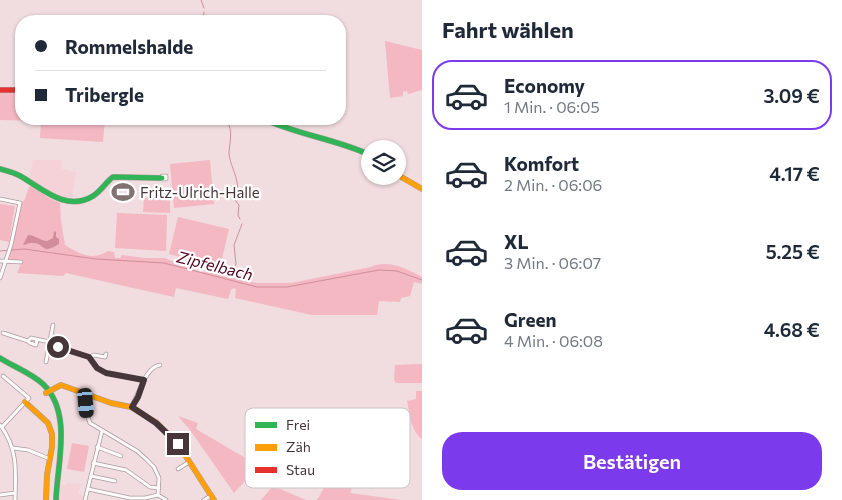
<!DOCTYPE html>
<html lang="de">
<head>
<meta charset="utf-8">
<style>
  body { margin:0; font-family:Commissioner,sans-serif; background:#f6f6f7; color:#1f2937; height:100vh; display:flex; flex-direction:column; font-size:19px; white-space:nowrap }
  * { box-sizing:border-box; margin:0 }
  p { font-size:16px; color:#747a83 }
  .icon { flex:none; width:28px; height:28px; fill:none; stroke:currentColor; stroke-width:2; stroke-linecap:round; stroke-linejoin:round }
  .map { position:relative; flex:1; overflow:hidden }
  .side { display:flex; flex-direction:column; background:#fff; width:420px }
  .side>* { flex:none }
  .banner { position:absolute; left:15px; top:15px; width:331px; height:110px; border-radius:20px; box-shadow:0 1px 4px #0004; display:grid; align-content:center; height:110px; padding:0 20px; background:#fff }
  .fabs { position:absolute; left:361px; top:140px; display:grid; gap:10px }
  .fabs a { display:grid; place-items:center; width:45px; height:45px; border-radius:50%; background:#fff; box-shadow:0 1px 4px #0004; font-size:25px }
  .end { position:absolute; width:22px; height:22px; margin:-11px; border:6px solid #463639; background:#fff; box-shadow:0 0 0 2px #fff }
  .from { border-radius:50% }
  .car { position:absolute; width:15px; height:30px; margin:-15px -8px; border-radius:6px; box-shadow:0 0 4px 1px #0007; background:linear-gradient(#222 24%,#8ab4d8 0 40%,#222 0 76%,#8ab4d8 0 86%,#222 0) }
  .banner b { display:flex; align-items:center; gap:18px; height:48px; font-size:19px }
  .banner b+b { border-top:1px solid #e0e1e3 }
  .banner i { width:12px; height:12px; background:#1f2937 }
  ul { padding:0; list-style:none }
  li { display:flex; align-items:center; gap:15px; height:70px; margin:0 10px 8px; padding:0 10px; border:2px solid transparent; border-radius:20px }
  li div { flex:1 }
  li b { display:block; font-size:19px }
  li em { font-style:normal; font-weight:600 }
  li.active { border-color:#7c3aed }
  li>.icon { width:45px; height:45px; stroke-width:1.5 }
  h2 { padding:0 20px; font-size:22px; line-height:60px }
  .button { display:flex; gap:10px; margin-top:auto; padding:10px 20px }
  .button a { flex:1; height:58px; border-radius:20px; background:#7c3aed; color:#fff; font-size:20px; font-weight:600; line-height:58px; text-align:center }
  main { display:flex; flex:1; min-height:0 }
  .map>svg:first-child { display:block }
  .built { fill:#f5d2d7 }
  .green { fill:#f3b8c2 }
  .water { fill:#d18d9a }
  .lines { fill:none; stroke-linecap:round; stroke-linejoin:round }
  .stream { stroke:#d18d9a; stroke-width:1 }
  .street-casing { stroke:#ab9c9e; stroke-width:4.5 }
  .fast-casing { stroke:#ab9c9e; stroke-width:6 }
  .slow-casing { stroke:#ab9c9e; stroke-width:6 }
  .jam-casing { stroke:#ab9c9e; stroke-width:6 }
  .street { stroke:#fdfafa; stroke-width:3 }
  .fast { stroke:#30b455; stroke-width:5 }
  .slow { stroke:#ff9f0a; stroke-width:5 }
  .jam { stroke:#e5322d; stroke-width:5 }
  .route { stroke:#463639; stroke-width:6 }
  .labels { text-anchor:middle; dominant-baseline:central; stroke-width:4.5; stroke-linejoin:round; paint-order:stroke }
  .poi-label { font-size:15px; fill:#463639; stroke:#fff; text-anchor:start }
  .water-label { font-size:16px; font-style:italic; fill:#53001f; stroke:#fff }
  .key { fill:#fff; stroke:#c8c3c4; stroke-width:1 }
  .key-label { font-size:14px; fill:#463639 }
</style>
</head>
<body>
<main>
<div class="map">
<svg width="422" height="500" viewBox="0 0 422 500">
  <rect width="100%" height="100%" fill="#f1dcdf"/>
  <g class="built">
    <polygon points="33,160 61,160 62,169 76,172 72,198 57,196 29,179"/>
    <polygon points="67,483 81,484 78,493 85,496 83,500 59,500 60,485 66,485"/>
  </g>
  <g class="green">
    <polygon points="385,41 422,50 422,90 408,94 407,91 403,92 403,96 390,98"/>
    <polygon points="21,92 21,119 105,119 103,142 40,138 41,121 0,120 0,93"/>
    <polygon points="210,160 214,204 174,208 170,164"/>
    <path d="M31 186 49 198 60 203 61 221 65 245C80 254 92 261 108 251L114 252 115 258H120L122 255 144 258H164L200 272H211L226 277 241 279 257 283H291L371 267C387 259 408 269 422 277V284L414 282 410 296 401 298 400 302 379 301 377 315H312L235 298 236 289 233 288 231 290 228 299 176 288 174 297 66 273 63 276 17 273 22 261 9 259 21 204 25 199 29 187Z"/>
    <polygon points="144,198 170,199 170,213 143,212"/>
    <polygon points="0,204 15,206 9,242 0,240"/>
    <polygon points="117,213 167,215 166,251 115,248"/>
    <polygon points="178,217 229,229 220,267 169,254"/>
    <polygon points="422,364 422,383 396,383 394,380 395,365"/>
    <path d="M416 391H422V439C410 430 410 414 407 401L416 399Z"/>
    <polygon points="178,416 198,423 196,429 259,466 234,493 190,430"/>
    <polygon points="72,443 89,446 84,472 67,469"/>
    <polygon points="328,481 354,483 350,493 401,500 317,500"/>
    <polygon points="273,486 306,500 261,500"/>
  </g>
  <path class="water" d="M54 231 56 232V237L59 239V244C39 256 47 242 31 243 28 243 26 245 23 245L28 235C36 235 40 241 47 241L53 238Z"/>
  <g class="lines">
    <g class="stream">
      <polyline points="201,0 204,8"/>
      <polyline points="203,21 204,12"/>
      <path d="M229 119 227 121C233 131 230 141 229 152 229 167 244 183 234 199L239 205 238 215 240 219"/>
      <polyline points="0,251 24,249 96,259 164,263 257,287 287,287 379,270 397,271 422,280"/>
      <polyline points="231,274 236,264 234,245 242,224"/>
    </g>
    <defs>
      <g id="street">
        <rect x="162" y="176" width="4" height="3"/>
        <polyline points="0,199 20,203 11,245 0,278"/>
        <polyline points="0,261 21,262"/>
        <polyline points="3,333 28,341"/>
        <polyline points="37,340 36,345 30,343 28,341 31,338 50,342 60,349 89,357 97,369 106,373 144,381"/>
        <polyline points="89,357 94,355 105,357 106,354"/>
        <polyline points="46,362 53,325"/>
        <path d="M89 395C86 404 86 415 90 423L137 451 146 459 154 467 159 478 158 495"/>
        <path d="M131 407C139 395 145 367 160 365"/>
        <path d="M0 425C18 448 16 472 15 500"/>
        <polyline points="2,427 29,398 3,376"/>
        <polyline points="97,447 121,456"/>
        <polyline points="13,448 28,450 50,459"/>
        <polyline points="93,463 126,470 150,487 159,488"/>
        <polyline points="178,469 189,462"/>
        <polyline points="91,476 115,481"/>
        <polyline points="88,489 130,498 145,498 158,495"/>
        <polyline points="0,495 15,493"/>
        <polyline points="158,495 166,500"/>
        <polyline points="85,500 102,431"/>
        <polyline points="204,500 212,495"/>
      </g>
      <g id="fast">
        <path d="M264 119C298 135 336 139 370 155"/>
        <path d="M0 169C8 171 15 173 22 177 44 190 67 212 93 196 101 191 106 182 113 177L162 178"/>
        <path d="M0 358C14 367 31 373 43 384 73 413 57 464 56 500"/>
      </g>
      <g id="slow">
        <polyline points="398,175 422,189"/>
        <polyline points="46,393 61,385 111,403 131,407 157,423 178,444 214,500"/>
        <polyline points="25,402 48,423 52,434 52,447 47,475 46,500"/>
      </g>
      <polyline id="jam" points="0,90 21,90"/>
    </defs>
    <use href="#street" class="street-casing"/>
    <use href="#fast" class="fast-casing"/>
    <use href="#slow" class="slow-casing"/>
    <use href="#jam" class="jam-casing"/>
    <use href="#street" class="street"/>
    <use href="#fast" class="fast"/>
    <use href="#slow" class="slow"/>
    <use href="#jam" class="jam"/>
  </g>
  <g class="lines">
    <polyline class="route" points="58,347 89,357 97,368 106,373 144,380 138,397 132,407 156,423 178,444"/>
  </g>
  <defs>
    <symbol id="stadium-bare" viewBox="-9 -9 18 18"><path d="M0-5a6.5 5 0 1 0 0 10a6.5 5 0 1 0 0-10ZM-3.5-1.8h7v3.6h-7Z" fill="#827073" stroke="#fff" stroke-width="2.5" paint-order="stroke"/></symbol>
  </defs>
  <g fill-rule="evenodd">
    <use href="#stadium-bare" x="107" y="176" width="32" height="32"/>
  </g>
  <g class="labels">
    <g class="poi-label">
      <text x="140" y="192">Fritz-Ulrich-Halle</text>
    </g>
    <g class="water-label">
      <text transform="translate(215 265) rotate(14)">Zipfelbach</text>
    </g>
  </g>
  <rect x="245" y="408" width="165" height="80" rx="8" class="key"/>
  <rect x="255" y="422" width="22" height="6" fill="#30b455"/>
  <rect x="255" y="444" width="22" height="7" fill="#ff9f0a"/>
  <rect x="255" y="467" width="22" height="6" fill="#e5322d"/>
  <g class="key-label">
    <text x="286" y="430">Frei</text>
    <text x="286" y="452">Zäh</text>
    <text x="286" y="475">Stau</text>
  </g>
</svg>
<div class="fabs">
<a><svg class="icon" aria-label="layers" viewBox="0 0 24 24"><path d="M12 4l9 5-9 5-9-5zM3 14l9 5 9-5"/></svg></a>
</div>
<i class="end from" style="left:58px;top:347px"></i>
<i class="end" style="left:178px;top:444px"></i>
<i class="car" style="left:86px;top:403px;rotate:175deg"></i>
<div class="banner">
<b><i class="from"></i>Rommelshalde</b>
<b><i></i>Tribergle</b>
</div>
</div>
<section class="side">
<h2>Fahrt wählen</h2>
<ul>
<li class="active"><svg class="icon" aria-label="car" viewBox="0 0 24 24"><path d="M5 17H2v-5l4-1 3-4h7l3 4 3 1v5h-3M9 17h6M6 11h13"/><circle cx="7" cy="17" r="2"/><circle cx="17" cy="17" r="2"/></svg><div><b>Economy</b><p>1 Min. · 06:05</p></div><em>3.09 €</em></li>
<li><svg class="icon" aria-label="car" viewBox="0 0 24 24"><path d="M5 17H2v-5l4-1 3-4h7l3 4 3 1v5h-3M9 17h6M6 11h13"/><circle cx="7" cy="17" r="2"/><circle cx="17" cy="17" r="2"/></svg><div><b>Komfort</b><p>2 Min. · 06:06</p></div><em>4.17 €</em></li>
<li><svg class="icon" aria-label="car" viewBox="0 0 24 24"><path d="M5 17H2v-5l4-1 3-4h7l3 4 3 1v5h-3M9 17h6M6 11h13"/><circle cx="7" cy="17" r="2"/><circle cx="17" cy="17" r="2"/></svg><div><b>XL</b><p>3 Min. · 06:07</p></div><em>5.25 €</em></li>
<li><svg class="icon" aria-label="car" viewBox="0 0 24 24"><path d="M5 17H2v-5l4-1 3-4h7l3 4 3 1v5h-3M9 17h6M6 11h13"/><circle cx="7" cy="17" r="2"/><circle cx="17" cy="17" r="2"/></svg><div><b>Green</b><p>4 Min. · 06:08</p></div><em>4.68 €</em></li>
</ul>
<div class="button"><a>Bestätigen</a></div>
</section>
</main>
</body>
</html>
